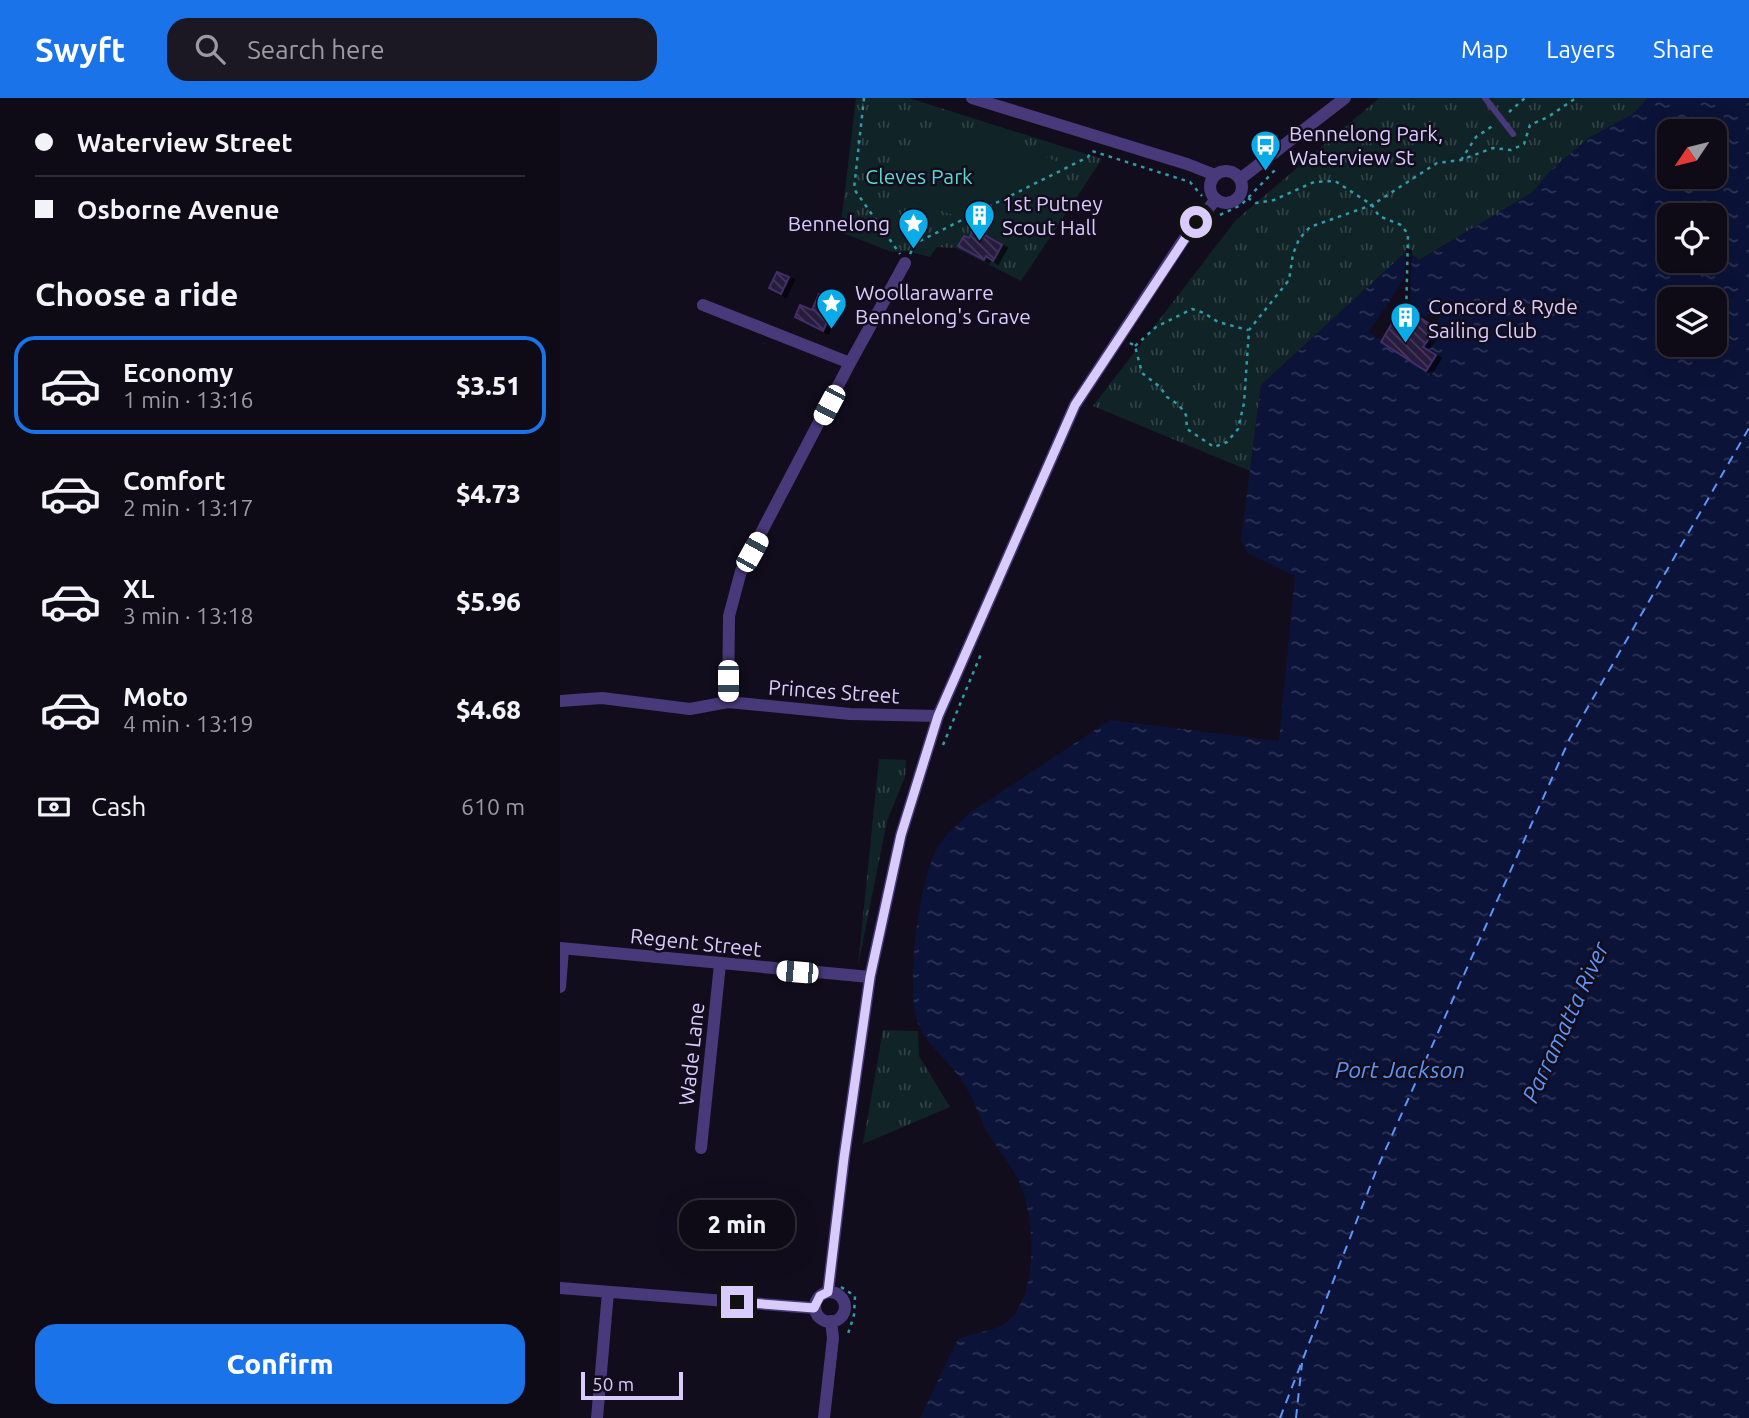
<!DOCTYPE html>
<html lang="en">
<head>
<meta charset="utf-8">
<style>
  body { margin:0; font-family:Ubuntu,sans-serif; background:#1c1823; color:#f1f3f6; height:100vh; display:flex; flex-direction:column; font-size:26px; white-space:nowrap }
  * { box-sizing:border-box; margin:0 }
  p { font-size:23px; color:#9b9aa1 }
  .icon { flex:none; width:38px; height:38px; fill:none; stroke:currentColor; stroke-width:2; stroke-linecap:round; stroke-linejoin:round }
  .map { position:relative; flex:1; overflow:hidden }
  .details { display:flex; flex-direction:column; background:#0e0a16; width:560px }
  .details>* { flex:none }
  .guide { display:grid; align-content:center; height:154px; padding:0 35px; background:#0e0a16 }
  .needle { width:46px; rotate:235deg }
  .tools { position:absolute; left:1097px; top:21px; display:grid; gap:14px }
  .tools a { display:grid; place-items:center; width:70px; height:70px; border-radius:14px; background:#0e0a16; box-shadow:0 7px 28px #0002,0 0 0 2px #2e2b35; font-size:35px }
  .scale { position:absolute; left:21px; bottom:18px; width:102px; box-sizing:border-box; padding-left:7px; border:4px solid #dacbfd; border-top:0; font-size:19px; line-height:24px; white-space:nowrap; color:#dacbfd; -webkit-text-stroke:5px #120d1d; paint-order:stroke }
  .end { position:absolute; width:32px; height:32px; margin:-16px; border:9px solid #dacbfd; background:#111; box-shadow:0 0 0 4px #111 }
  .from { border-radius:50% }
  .bubble { position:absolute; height:49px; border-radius:21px; background:#0e0a16; box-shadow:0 7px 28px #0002,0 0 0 2px #2e2b35; font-size:23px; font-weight:800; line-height:49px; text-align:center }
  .car { position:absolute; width:21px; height:42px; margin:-21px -10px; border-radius:9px; box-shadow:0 0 5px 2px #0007; background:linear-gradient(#fff 24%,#345 0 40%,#fff 0 76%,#345 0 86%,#fff 0) }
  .guide b { display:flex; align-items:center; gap:24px; height:66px; font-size:26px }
  .guide b+b { border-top:2px solid #2e2b35 }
  .guide i { width:18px; height:18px; background:#f1f3f6 }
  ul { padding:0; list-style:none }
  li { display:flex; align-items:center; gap:21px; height:98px; margin:0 14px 10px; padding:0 21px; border:4px solid transparent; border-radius:21px }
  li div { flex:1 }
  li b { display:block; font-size:26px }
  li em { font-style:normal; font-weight:800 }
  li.on { border-color:#1a73e8 }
  li>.icon { width:63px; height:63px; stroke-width:1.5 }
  h2 { padding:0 35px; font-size:32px; line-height:84px }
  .pay { display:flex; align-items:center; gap:18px; height:77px; padding:0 35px; font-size:26px }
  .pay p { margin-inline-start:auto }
  .primary-button { display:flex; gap:14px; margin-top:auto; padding:14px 35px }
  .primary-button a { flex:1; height:80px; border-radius:21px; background:#1a73e8; color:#fff; font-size:28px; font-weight:800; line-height:80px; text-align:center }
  header { display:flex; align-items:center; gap:42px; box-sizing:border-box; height:98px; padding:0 35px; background:#1a73e8; color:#fff }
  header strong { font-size:33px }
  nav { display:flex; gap:38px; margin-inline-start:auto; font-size:24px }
  .search { width:490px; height:63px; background:#1c1823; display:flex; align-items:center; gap:18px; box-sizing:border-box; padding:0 24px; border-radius:21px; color:#9b9aa1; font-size:26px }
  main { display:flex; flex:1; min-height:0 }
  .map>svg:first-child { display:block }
  .grass { fill:url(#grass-tufts) }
  .pitch { fill:#102327 }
  .water { fill:url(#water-ripples); fill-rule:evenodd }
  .pier { fill:#120d1d }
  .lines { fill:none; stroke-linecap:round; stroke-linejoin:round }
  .ferry { stroke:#5e95f8; stroke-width:2; stroke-dasharray:9 7; stroke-linecap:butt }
  .building { fill:url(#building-back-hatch); stroke:#432d68; stroke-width:2; filter:url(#shadow) }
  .path { stroke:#329ba9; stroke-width:2.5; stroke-dasharray:3.5 5; stroke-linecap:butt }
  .service { stroke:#483a7a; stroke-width:6 }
  .minor { stroke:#483a7a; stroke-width:12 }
  .route { stroke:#dacbfd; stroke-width:9 }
  .labels { text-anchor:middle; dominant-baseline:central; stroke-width:5; stroke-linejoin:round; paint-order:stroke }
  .poi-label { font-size:21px; fill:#dacbfd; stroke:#120d1d; text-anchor:start }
  .park-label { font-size:21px; fill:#5bd8d0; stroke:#120d1d }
  .street-label { font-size:21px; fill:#dacbfd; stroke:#120d1d }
  .water-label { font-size:23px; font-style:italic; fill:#5e95f8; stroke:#120d1d }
</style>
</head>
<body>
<header>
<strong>Swyft</strong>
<div class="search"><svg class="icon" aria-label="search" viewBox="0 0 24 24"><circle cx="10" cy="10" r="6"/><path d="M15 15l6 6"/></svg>Search here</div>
<nav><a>Map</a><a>Layers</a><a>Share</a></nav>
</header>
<main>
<section class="details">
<div class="guide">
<b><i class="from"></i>Waterview Street</b>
<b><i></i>Osborne Avenue</b>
</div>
<h2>Choose a ride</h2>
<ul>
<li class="on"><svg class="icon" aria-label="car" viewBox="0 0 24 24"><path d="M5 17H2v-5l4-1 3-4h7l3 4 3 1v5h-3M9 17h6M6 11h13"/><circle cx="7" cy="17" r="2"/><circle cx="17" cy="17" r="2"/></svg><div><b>Economy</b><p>1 min · 13:16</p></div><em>$3.51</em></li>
<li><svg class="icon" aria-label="car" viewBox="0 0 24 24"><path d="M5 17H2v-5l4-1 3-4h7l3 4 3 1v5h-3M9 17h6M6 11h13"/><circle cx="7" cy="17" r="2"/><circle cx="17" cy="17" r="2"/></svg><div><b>Comfort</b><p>2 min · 13:17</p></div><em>$4.73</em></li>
<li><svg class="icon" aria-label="car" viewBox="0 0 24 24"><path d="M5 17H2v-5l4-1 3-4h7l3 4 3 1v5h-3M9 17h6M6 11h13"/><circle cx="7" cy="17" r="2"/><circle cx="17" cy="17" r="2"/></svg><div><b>XL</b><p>3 min · 13:18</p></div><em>$5.96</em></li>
<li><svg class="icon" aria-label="car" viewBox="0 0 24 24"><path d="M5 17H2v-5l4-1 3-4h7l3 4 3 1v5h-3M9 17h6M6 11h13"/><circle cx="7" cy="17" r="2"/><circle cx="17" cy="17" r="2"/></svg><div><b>Moto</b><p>4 min · 13:19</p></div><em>$4.68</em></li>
</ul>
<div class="pay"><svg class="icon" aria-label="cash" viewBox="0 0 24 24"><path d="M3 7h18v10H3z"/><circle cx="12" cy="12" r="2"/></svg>Cash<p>610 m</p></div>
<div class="primary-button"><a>Confirm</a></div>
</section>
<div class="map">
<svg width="1189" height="1320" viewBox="0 0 1189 1320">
  <defs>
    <pattern id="grass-tufts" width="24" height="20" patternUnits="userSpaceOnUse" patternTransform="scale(1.75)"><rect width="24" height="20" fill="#102327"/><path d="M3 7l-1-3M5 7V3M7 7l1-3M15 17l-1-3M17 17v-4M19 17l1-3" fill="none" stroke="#324247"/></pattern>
    <pattern id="water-ripples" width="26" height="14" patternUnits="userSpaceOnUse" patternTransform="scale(1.75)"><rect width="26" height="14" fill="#0b1338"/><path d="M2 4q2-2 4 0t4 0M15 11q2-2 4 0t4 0" fill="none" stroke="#2e3456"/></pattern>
    <pattern id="building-back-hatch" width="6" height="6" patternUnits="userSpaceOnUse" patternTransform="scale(1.75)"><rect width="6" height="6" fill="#271a3d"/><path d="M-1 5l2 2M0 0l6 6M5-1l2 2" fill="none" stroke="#463a5a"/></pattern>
    <filter id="shadow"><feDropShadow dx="5" dy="3" stdDeviation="0" flood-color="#0009"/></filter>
  </defs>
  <rect width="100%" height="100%" fill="#120d1d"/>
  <g class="grass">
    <polygon points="296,0 349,0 542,61 461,183 396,150 377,149 370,159 347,153 332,154 280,134"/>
    <polygon points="819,0 1088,0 1073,16 1029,40 991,72 973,94 859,162 846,154 701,287 690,373 533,308 676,122"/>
    <polygon points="319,661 346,662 345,679 327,723 298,868"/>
    <polygon points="323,932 358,933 359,958 390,1009 303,1046"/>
  </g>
  <polygon class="pitch" points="404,31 499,64 501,104 470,141 353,104 342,66 366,48"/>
  <path class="water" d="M1088 0H1189V1320H360L398 1241C414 1234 435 1234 448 1223 480 1195 475 1116 458 1081 449 1064 436 1049 426 1032 419 1018 414 1002 406 989 393 966 369 951 358 926 345 891 359 780 378 749 387 735 399 725 411 714L550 622 719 643 735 478 687 455 681 441 701 287 847 153 860 162 973 94 991 72 1029 40 1073 16ZM1110 33H1155V79H1110ZM1110 117H1155V163H1110ZM1110 201H1155V247H1110Z"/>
  <polygon class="pier" points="846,150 852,152 850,209 866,220 873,210 881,216 874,228 876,230 863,249 876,258 866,273 809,234 844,181"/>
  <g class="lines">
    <g class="ferry">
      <polyline points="720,1320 816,1073 1010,640 1189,330"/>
      <polyline points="736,1320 742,1265"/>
    </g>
  </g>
  <g class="building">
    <polygon points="414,131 442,147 433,163 426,158 424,162 398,148 404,138 409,140"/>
    <polygon points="217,174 229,179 221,196 209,190"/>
    <polygon points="259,196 276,204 263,233 235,219 240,207 252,212"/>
    <polygon points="854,216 876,230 863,249 876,257 866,273 821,244 834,222 845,229"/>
  </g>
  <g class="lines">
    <g class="path">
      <polyline points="304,0 294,91 340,156"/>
      <polyline points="949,14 965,0"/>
      <polyline points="901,62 916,39 934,27"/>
      <polyline points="688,100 696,105 714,102 754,84 775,83 812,107 819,118 841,127 848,136 846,220"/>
      <polyline points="660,117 681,107 718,69"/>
      <polyline points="350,156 356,145 528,59 532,53 630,84 642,98"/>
      <polyline points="570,245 575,248 582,275 600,289 607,299 619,307 626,317 627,331 654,349 667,344 678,331 684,305 689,232 729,182 733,156 739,141 750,129 812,107 877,65 901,62 933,50 951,52 964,46 970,27 988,19 1016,0"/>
      <polyline points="575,248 596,229 632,211 644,215 658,224 688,232"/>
      <polyline points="383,647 421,556"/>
      <polyline points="281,1189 295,1198 294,1217 287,1239"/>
    </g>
    <polyline class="service" points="925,0 953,36"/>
    <g class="minor">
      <polyline points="412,0 627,66 655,77"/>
      <circle cx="666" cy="89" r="16"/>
      <polyline points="680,81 785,0"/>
      <polyline points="143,207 290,265"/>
      <polyline points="0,603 42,600 130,611 168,604 290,616 378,618"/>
      <polyline points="168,604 169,518 181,473 290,265 345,165"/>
      <polyline points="0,850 310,879"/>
      <polyline points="0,889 3,851"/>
      <polyline points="141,1050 160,866"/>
      <polyline points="0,1190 254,1210"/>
      <circle cx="270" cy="1209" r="15"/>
      <polyline points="268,1194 284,1060 310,879 341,737 378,618 515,307 624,141 656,101"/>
      <polyline points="37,1320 48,1194"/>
      <polyline points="264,1320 273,1240 271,1223"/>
    </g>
  </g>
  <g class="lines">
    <polyline class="route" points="177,1204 254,1210 260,1198 268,1194 284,1060 310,879 341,737 378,618 515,307 636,124"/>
  </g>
  <defs>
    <symbol id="bus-pin" viewBox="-11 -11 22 30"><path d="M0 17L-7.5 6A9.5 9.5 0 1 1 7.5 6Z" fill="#0aabe9" stroke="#120d1d"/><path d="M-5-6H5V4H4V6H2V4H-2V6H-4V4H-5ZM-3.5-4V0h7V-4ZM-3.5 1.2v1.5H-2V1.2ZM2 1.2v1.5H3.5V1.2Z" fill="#fff"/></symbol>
    <symbol id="building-pin" viewBox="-11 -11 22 30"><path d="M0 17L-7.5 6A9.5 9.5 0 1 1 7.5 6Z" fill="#0aabe9" stroke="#120d1d"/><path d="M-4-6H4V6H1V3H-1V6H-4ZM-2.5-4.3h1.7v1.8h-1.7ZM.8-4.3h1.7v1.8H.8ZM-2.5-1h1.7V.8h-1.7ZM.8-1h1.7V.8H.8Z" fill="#fff"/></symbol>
    <symbol id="sight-pin" viewBox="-11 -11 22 30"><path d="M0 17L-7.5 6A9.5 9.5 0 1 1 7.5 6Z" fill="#0aabe9" stroke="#120d1d"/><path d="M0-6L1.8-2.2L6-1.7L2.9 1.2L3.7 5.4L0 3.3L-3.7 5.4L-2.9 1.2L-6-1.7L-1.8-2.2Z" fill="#fff"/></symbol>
  </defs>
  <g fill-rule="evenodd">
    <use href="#bus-pin" x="688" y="30" width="35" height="47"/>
    <use href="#building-pin" x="402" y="100" width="35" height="47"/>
    <use href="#sight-pin" x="336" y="108" width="35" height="47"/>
    <use href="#sight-pin" x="254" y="188" width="35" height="47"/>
    <use href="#building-pin" x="828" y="202" width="35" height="47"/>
  </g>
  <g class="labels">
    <g class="poi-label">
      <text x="729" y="35">Bennelong Park,<tspan x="729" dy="24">Waterview St</tspan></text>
      <text x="442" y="105">1st Putney<tspan x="442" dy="24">Scout Hall</tspan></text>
      <text x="330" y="125" text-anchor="end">Bennelong</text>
      <text x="295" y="194">Woollarawarre<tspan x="295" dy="24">Bennelong's Grave</tspan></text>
      <text x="868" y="208">Concord &amp; Ryde<tspan x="868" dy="24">Sailing Club</tspan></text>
    </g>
    <g class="park-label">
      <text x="359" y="78">Cleves Park</text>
    </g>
    <g class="street-label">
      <text transform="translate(274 593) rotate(4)">Princes Street</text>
      <text transform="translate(136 844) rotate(6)">Regent Street</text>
      <text transform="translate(131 956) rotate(-84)">Wade Lane</text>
    </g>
    <g class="water-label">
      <text transform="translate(1005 924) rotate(-65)">Parramatta River</text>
      <text x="840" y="971">Port Jackson</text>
    </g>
  </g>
</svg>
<div class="tools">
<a><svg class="needle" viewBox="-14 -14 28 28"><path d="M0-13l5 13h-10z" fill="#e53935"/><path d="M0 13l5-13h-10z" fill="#9b9aa1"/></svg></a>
<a><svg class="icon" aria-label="locate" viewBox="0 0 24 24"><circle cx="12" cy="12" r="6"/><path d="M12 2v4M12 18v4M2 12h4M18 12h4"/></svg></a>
<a><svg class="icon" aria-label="layers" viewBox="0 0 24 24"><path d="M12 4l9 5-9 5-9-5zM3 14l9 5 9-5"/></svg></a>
</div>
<div class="scale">50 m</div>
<i class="end from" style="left:636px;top:124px"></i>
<i class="end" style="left:177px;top:1204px"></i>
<div class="bubble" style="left:119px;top:1102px;width:116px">2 min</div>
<i class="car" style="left:269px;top:307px;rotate:208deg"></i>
<i class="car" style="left:192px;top:454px;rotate:29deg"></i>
<i class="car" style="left:168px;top:583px;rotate:180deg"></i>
<i class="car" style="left:237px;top:874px;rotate:275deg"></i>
</div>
</main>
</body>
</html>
